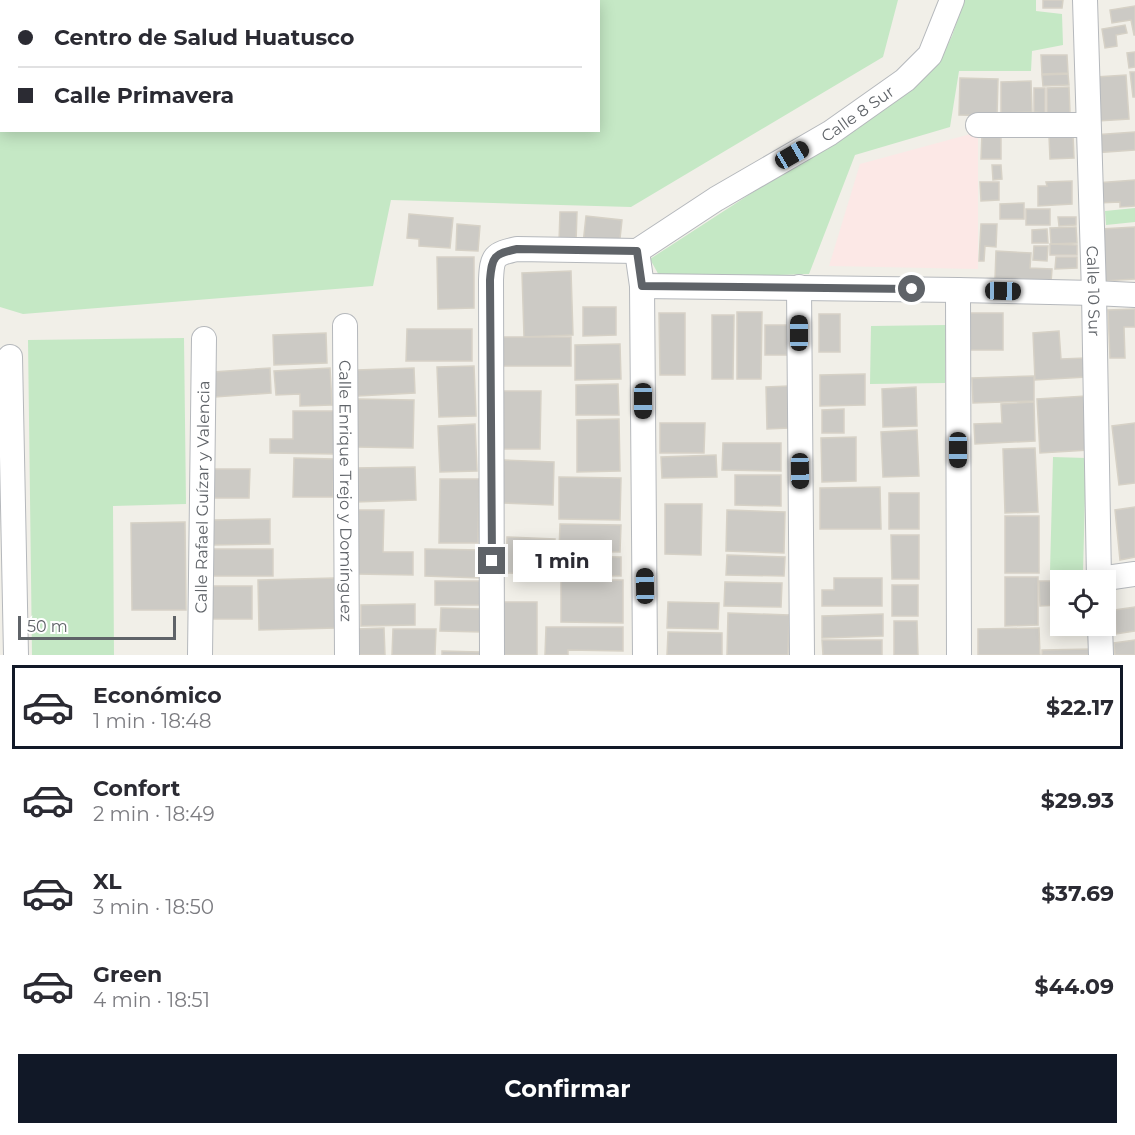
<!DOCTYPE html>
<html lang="es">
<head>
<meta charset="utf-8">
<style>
  body { margin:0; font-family:Montserrat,sans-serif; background:#f2f2f3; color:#2b2b33; height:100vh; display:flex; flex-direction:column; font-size:22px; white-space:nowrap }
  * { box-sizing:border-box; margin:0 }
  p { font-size:20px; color:#7c7c81 }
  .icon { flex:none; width:33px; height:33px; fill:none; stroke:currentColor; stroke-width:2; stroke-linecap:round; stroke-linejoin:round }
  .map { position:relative; height:655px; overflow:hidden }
  .side { display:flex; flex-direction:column; background:#fff; flex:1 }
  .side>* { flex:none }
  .guide { position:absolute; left:0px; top:0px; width:600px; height:132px; box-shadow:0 3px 15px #0003; display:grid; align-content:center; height:132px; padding:0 18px; background:#fff }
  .buttons { position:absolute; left:1050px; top:570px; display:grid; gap:12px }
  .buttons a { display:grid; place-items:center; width:66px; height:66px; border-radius:0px; background:#fff; box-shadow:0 3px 15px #0003; font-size:30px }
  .scale { position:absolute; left:18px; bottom:15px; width:158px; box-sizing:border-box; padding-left:6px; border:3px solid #5f6368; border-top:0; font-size:16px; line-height:21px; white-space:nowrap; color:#5f6368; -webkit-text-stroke:4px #fff; paint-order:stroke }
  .end { position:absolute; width:27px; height:27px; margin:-14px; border:8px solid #5f6368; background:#fff; box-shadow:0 0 0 3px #fff }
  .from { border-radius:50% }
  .bubble { position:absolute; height:42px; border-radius:0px; background:#fff; box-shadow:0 3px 15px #0003; font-size:20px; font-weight:700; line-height:42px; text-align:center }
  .car { position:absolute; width:18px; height:36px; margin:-18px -9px; border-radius:8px; box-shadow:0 0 4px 2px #0007; background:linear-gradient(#222 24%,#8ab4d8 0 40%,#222 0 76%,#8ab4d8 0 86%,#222 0) }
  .guide b { display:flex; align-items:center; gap:21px; height:57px; font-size:22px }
  .guide b+b { border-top:2px solid #e1e1e2 }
  .guide i { width:15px; height:15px; background:#2b2b33 }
  ul { padding:10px 0 0; list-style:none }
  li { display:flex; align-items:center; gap:18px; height:84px; margin:0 12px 9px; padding:0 6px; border:3px solid transparent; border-radius:0px }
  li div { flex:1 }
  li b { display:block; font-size:22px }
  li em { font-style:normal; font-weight:700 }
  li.active { border-color:#111827 }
  li>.icon { width:54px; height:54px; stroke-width:1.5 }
  .action { display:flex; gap:12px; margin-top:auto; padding:12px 18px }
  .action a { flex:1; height:69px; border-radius:0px; background:#111827; color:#fff; font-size:24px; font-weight:700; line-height:69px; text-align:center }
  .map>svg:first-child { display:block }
  .medical { fill:#fce8e6 }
  .green { fill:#c5e8c5; fill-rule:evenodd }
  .building { fill:#cccac5; stroke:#d6d1c6; stroke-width:1.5 }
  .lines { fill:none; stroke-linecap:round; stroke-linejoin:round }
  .street-casing { stroke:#b5b8bc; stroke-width:26 }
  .street { stroke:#fff; stroke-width:24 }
  .route { stroke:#5f6368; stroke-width:8 }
  .labels { text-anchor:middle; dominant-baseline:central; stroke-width:4.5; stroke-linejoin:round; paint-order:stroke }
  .street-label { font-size:16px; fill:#5f6368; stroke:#fff }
</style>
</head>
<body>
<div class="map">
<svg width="1135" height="655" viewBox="0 0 1135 655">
  <rect width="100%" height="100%" fill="#f1efe8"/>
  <polygon class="medical" points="978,132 978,269 829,266 860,164"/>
  <g class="green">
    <path d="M0 0H898L883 57 631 207 391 200 373 286 23 314 0 307ZM2 2H598V130H2Z"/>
    <polygon points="964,0 1036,0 1036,11 1062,14 1063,45 1032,51 1031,71 959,71 950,127 855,155 809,274 661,279 650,259 910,90 938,63 952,36"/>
    <polygon points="1135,208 1135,222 1106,225 1105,211"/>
    <polygon points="946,325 945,383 870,384 871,326"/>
    <polygon points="184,338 186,504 113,506 114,655 32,655 28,340"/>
    <polygon points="1053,457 1086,458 1083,572 1050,571"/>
  </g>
  <g class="building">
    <polygon points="1043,0 1063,0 1062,8 1043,8"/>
    <polygon points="1135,6 1135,35 1134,35 1131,20 1112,23 1110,10"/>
    <polygon points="1125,25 1127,33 1116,35 1117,46 1105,48 1102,29"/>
    <polygon points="1135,52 1135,67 1129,68 1127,53"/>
    <polygon points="1041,55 1067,55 1068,73 1042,74"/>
    <polygon points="1130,72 1135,72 1135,97 1133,97"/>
    <polygon points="1068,74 1069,85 1043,86 1042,75"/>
    <polygon points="1126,75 1129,119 1098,121 1096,77"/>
    <polygon points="960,78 998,79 997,116 959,115"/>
    <polygon points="1031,81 1032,112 1001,113 1001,82"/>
    <polygon points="1069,87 1070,113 1047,114 1047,88"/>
    <polygon points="1034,88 1045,88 1045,113 1034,112"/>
    <polygon points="1135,132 1135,150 1094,153 1093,135"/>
    <polygon points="982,133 1001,133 1001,159 981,159"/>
    <polygon points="1073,135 1074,158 1050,159 1049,136"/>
    <polygon points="992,165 1001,165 1002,179 993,180"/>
    <polygon points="1135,180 1135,206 1120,207 1120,202 1098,203 1096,183"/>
    <polygon points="1072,181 1072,204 1038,206 1038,186 1047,186 1046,182"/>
    <polygon points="980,182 999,182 999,200 981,201"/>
    <polygon points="1024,203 1024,219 1000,219 1000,204"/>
    <rect x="1026" y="209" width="24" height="16"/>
    <polygon points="560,212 577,212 576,242 559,242"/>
    <polygon points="409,214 453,218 450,248 419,246 419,239 407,238"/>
    <polygon points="586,216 622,220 619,248 583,244"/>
    <polygon points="1058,217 1076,217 1076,225 1059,226"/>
    <polygon points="457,224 480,226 478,251 456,250"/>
    <polygon points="981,224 997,224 996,247 985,246 984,261 979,261"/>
    <polygon points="1076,227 1077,243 1051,244 1050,228"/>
    <polygon points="1135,227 1135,279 1104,281 1101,229"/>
    <polygon points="1047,229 1048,243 1032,243 1032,230"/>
    <polygon points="1050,244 1077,245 1077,255 1050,255"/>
    <polygon points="1034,246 1048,246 1047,261 1033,260"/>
    <polygon points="996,251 1031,253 1030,268 1052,269 1051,283 995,279"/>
    <polygon points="437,257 474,257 474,308 438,309"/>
    <polygon points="1056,257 1077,257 1077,268 1055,269"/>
    <polygon points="571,271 573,335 524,337 522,273"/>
    <polygon points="583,307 616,307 616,335 583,336"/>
    <polygon points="1135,309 1135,327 1124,327 1125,358 1110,358 1108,310"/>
    <polygon points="737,312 762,312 761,379 737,379"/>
    <polygon points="659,313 685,313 685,375 660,375"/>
    <rect x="968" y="313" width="35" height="37"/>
    <rect x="819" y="314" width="21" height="38"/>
    <polygon points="712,315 734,315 733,379 712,379"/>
    <rect x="765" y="325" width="22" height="30"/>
    <polygon points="407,329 472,329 472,361 406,361"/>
    <polygon points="1059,331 1061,359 1085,358 1086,377 1035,380 1033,333"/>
    <polygon points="326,333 327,363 274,365 273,335"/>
    <rect x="498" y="337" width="73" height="29"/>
    <polygon points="620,344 621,379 575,380 575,345"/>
    <polygon points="474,366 476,416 439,417 437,367"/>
    <polygon points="270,368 271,393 215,397 213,372"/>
    <polygon points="330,368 332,405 300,406 300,394 276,395 274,371"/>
    <polygon points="414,368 415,393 358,396 357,370"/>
    <polygon points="865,374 865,405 820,406 820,375"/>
    <polygon points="1034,376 1034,401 973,403 972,378"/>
    <polygon points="618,384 619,415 576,415 576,385"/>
    <polygon points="789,386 789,428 767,429 766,387"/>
    <polygon points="916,387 917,426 883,427 882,389"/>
    <polygon points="503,391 541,391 540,449 502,449"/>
    <polygon points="1086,396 1089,450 1040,453 1037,399"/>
    <polygon points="357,399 414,400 413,448 357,447"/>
    <polygon points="1034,402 1035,441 975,444 974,424 1002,423 1001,404"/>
    <polygon points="844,409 844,433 822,433 822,410"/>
    <polygon points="293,411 334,411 334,454 270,453 270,439 293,439"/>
    <polygon points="619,419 620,471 577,472 577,420"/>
    <polygon points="660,423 705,423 704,453 660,453"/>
    <polygon points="1135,423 1135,483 1119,485 1112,426"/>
    <polygon points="475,424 477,471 440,472 438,426"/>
    <polygon points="917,430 919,476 883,477 881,432"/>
    <polygon points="856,437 856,481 822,482 821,438"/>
    <polygon points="723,443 781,443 781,471 722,470"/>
    <polygon points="1035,448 1038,512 1005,513 1003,449"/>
    <polygon points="716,455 717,477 662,478 661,457"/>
    <polygon points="294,458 334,459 333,497 293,497"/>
    <polygon points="504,460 554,462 553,505 502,503"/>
    <polygon points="415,467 416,500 356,502 355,468"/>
    <polygon points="212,469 250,469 249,498 212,498"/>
    <polygon points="735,475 781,475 781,506 735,505"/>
    <polygon points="559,477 621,478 620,520 559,519"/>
    <polygon points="440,479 479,479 478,543 439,543"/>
    <polygon points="880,487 881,529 820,529 820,488"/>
    <rect x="889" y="493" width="30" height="36"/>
    <polygon points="665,504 702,504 701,555 665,554"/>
    <polygon points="1135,507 1135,557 1120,560 1115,510"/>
    <polygon points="357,510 384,510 383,552 413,552 413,575 356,574"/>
    <polygon points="727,510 785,512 784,553 726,551"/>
    <rect x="1005" y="516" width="34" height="57"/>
    <polygon points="270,519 270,544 213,545 213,520"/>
    <polygon points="185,522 186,610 132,610 131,523"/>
    <polygon points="560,524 621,525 620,552 559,551"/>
    <polygon points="891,535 919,535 919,579 892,579"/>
    <polygon points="507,537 555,539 554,575 506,573"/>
    <rect x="212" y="549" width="61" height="27"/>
    <polygon points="425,549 482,550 481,578 425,576"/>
    <polygon points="727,555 785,557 784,576 726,575"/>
    <polygon points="561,556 621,557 621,576 561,575"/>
    <polygon points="1005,577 1038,577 1038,625 1005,626"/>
    <polygon points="334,578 336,628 259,630 258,580"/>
    <polygon points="834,578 882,578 882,606 822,606 822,590 834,590"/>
    <polygon points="561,580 623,580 623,623 561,622"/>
    <polygon points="435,581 480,581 481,605 435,605"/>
    <polygon points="1039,581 1060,581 1060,605 1040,606"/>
    <polygon points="725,582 782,583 781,607 724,606"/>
    <rect x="892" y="585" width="26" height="31"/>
    <rect x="211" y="586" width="41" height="33"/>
    <rect x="502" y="602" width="35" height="53"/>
    <polygon points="668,602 719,603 718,629 667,628"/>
    <polygon points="415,604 415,625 361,626 361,605"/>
    <polygon points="1135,607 1135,631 1116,634 1115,610"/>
    <polygon points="441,608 481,609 481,632 440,631"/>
    <polygon points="728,613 789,615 788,655 727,655"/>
    <polygon points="883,614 883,636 822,638 822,616"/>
    <polygon points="894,621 917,621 918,655 894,655"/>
    <polygon points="546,627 623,627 623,651 568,650 568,655 545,655"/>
    <polygon points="384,628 385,655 358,655 357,629"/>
    <polygon points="1039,628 1040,655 978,655 978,629"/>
    <polygon points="393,629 436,629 435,655 392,655"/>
    <polygon points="668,632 722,633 722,655 667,655"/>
    <polygon points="822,640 882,640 882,655 823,655"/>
    <polygon points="1135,640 1135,655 1115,655 1114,643"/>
    <polygon points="1091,649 1091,655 1042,655 1042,650"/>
    <polygon points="442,651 480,652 480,655 442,655"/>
  </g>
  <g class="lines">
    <defs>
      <g id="street">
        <path id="s1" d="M1085 0 1094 293 1099 580"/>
        <polyline points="978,125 1088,125"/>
        <path id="s2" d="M637 251 716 199 830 133 905 80 930 55 952 0"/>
        <polyline points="637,251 642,286 645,655"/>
        <polyline points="642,286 958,290 1094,293 1135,295"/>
        <polyline points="799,287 802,655"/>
        <polyline points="958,290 959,655"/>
        <path id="s3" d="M345 326 347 655"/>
        <polyline points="10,357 16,655"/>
        <polyline points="1099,579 1135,574"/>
        <polyline points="1100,626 1101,655"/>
        <path id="s4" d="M200 655 204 339"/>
        <path d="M492 655 491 280C492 256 494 254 517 249L637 251"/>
      </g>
    </defs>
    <use href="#street" class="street-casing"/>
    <use href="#street" class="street"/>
  </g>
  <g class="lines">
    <path class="route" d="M492 561 490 280C492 256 494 254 517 249L637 251 642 286 912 289"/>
  </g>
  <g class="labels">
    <g class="street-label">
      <text stroke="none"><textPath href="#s2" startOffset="260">Calle 8 Sur</textPath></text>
      <text stroke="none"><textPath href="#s1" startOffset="291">Calle 10 Sur</textPath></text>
      <text stroke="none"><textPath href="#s3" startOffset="165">Calle Enrique Trejo y Domínguez</textPath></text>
      <text stroke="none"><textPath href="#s4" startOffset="158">Calle Rafael Guízar y Valencia</textPath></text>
    </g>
  </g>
</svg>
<div class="buttons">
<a><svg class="icon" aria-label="locate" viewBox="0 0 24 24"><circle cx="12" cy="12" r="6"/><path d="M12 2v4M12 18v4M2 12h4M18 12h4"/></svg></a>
</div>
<div class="scale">50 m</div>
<i class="end from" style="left:912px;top:289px"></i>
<i class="end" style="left:492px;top:561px"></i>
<div class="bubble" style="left:513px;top:540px;width:99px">1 min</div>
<i class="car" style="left:792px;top:155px;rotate:60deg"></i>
<i class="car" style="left:1003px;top:291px;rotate:91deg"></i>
<i class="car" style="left:799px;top:333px;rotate:0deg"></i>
<i class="car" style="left:643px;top:401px;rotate:180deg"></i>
<i class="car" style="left:958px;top:450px;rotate:180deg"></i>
<i class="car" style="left:800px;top:471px;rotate:179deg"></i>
<i class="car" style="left:645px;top:586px;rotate:359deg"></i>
<div class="guide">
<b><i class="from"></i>Centro de Salud Huatusco</b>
<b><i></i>Calle Primavera</b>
</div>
</div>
<section class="side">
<ul>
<li class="active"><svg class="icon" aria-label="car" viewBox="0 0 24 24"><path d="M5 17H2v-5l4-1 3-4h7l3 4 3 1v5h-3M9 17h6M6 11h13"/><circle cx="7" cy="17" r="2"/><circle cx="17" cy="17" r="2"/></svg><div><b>Económico</b><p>1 min · 18:48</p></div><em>$22.17</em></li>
<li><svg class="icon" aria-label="car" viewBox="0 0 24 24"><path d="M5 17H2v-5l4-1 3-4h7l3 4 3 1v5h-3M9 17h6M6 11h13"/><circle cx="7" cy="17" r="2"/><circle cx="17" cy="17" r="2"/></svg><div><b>Confort</b><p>2 min · 18:49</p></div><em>$29.93</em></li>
<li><svg class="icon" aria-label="car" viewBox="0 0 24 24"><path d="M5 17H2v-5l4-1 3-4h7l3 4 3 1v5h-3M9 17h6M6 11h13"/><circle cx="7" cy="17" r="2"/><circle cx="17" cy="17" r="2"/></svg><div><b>XL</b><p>3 min · 18:50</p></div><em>$37.69</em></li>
<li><svg class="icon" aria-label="car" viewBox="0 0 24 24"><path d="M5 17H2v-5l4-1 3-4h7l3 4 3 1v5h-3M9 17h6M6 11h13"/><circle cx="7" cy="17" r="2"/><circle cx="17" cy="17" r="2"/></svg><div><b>Green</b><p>4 min · 18:51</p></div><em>$44.09</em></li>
</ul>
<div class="action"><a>Confirmar</a></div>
</section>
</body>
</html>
